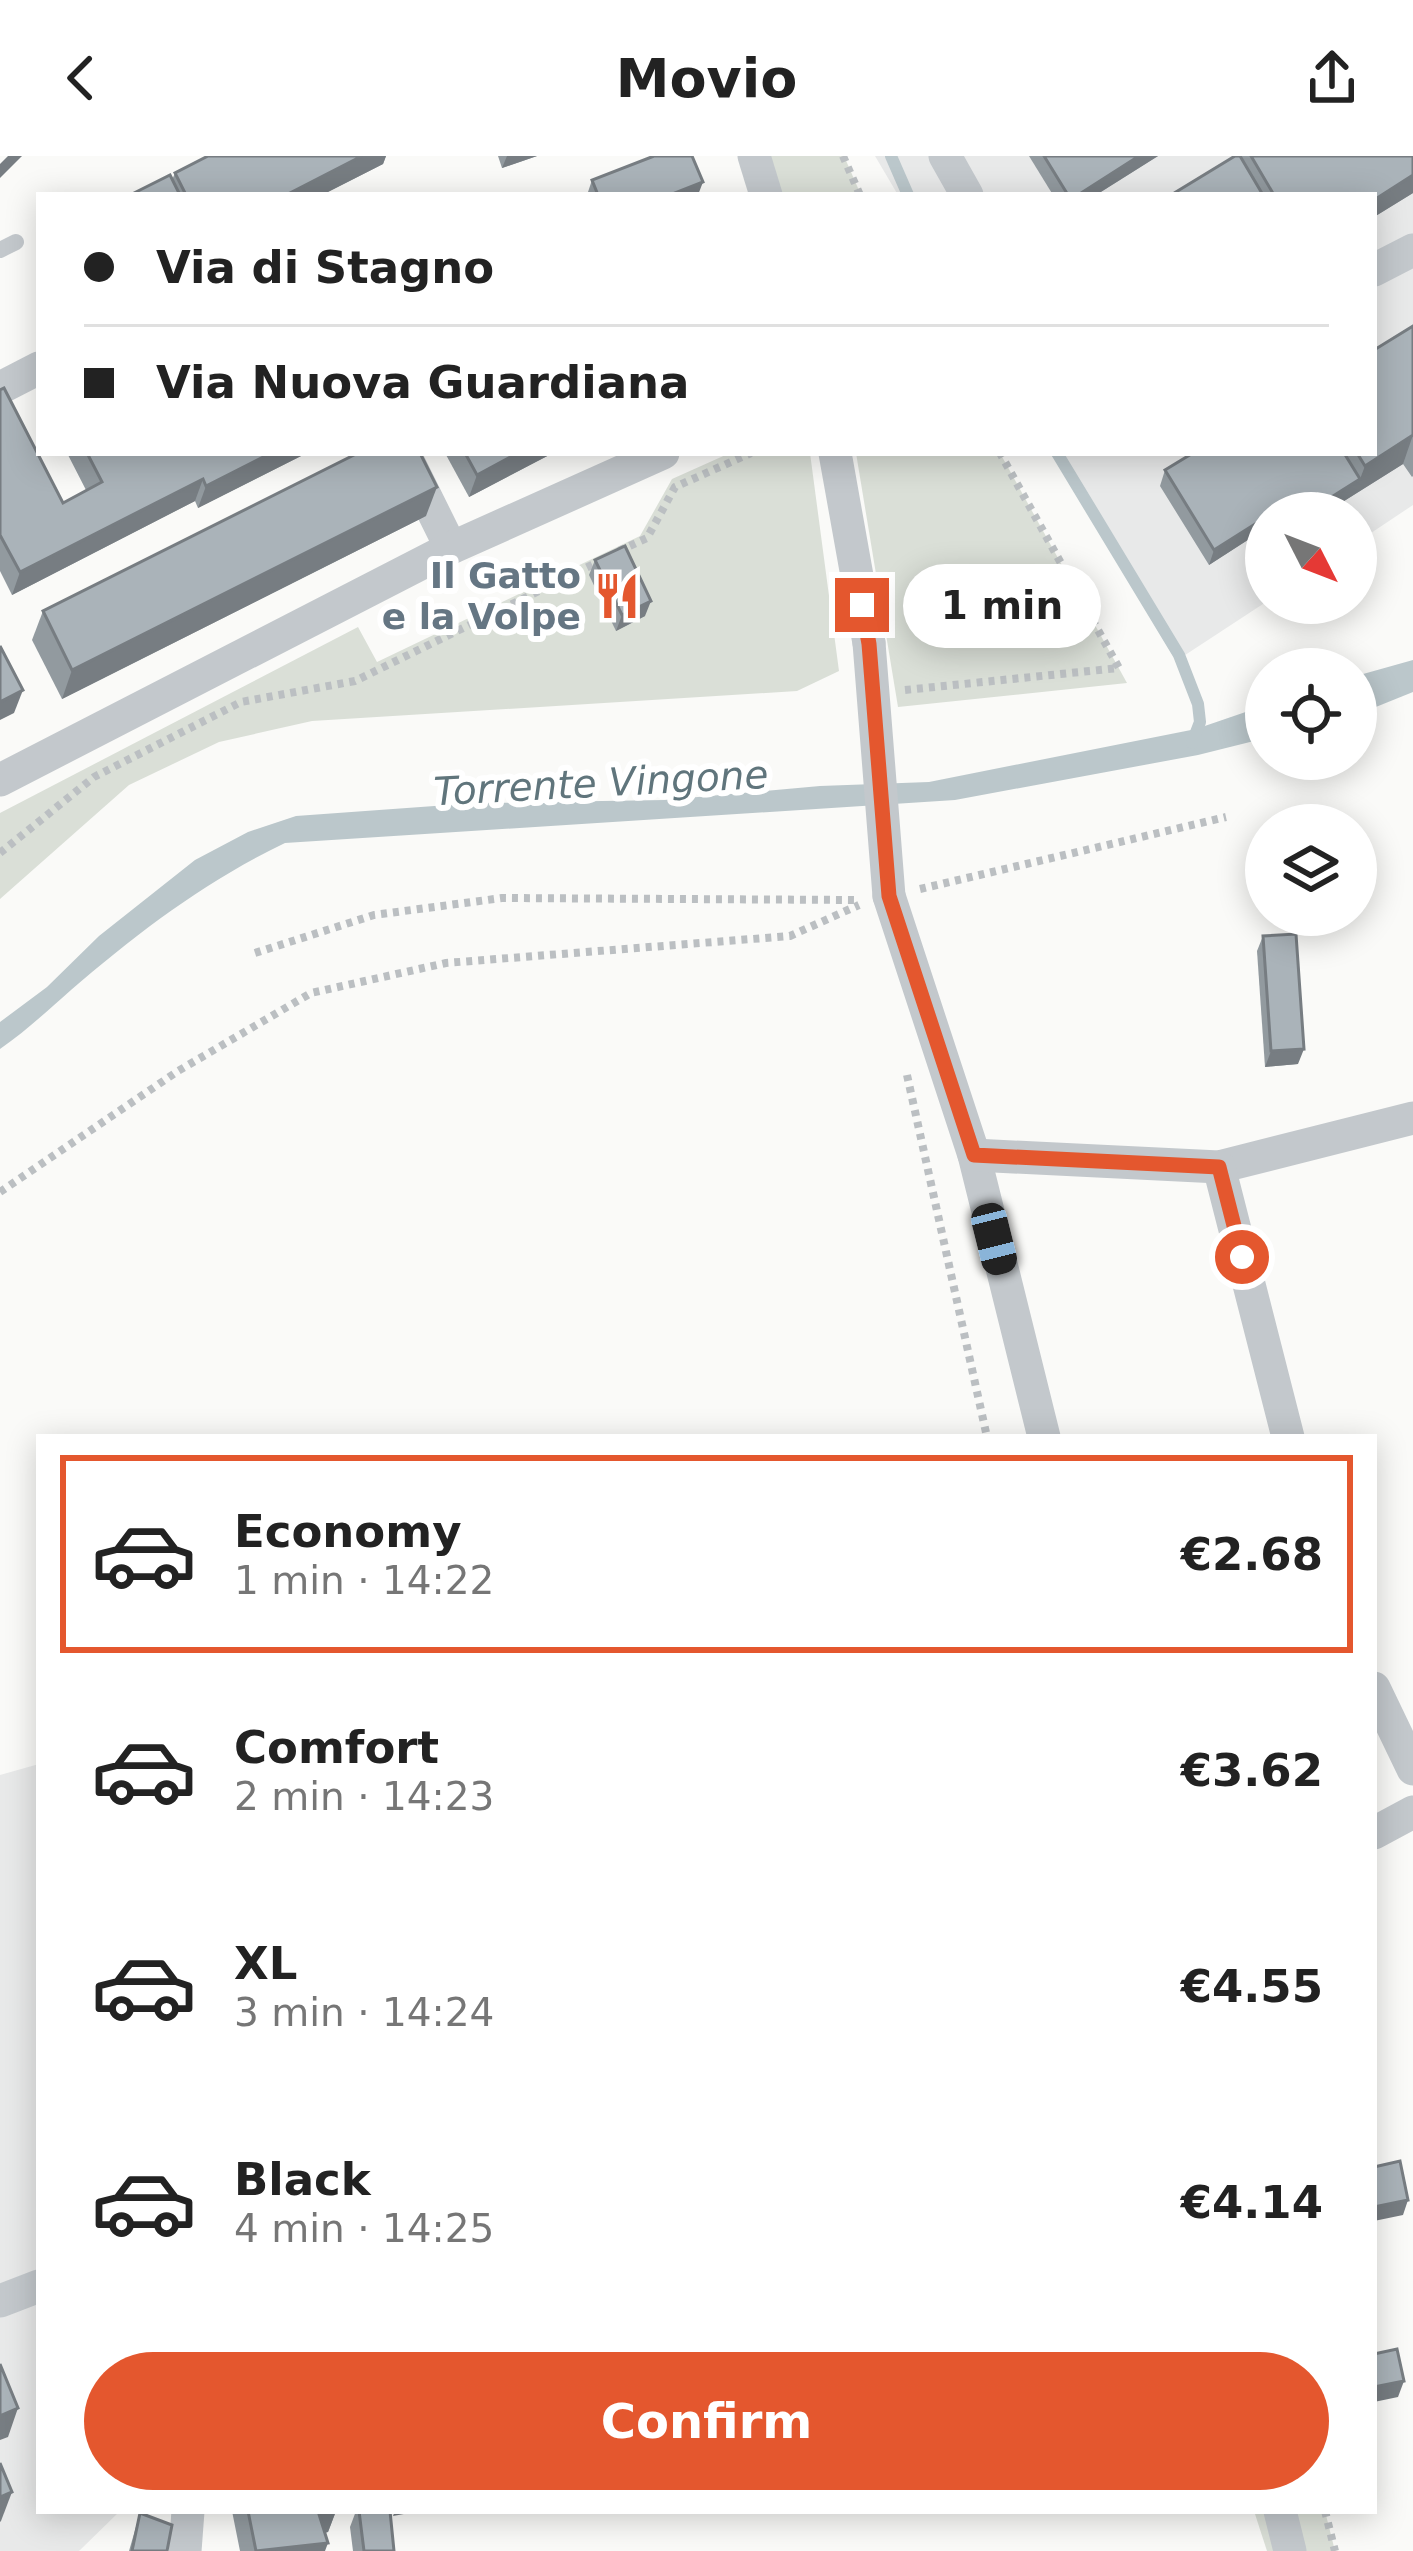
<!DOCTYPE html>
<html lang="en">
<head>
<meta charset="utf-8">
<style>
  body { margin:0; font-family:"DejaVu Sans",sans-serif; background:#f2f2f2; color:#222; height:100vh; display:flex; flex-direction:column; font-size:45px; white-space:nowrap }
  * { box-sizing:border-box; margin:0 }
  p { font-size:39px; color:#767676 }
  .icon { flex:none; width:66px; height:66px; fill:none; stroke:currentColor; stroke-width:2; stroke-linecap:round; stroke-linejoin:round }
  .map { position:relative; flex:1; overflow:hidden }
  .side { position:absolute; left:36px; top:1278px; width:1341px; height:1080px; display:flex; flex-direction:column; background:#fff; border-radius:0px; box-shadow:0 6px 30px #0003 }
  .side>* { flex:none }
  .hud { position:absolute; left:36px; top:36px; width:1341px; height:264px; border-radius:0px; box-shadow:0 6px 30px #0003; display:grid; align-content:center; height:264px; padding:0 48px; background:#fff }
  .needle { width:78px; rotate:132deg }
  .buttons { position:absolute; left:1245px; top:336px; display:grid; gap:24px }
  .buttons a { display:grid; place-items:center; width:132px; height:132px; border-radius:50%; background:#fff; box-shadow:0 6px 30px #0003; font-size:60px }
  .end { position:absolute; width:54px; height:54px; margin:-27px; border:15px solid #e4572e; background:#fff; box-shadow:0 0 0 6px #fff }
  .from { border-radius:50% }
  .bubble { position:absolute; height:84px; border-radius:42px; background:#fff; box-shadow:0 6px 30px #0003; font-size:39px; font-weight:700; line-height:84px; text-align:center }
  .car { position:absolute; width:36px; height:72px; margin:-36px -18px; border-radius:15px; box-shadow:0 0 9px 3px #0007; background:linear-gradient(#222 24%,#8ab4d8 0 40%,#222 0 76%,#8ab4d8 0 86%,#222 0) }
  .hud b { display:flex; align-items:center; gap:42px; height:114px; font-size:45px }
  .hud b+b { border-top:3px solid #e0e0e0 }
  .hud i { width:30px; height:30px; background:#222 }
  ul { padding:21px 0 0; list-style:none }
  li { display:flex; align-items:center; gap:36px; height:198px; margin:0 24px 18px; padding:0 24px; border:6px solid transparent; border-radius:0px }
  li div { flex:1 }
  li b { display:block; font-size:45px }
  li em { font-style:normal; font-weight:700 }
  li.on { border-color:#e4572e }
  li>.icon { width:108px; height:108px; stroke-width:1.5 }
  .action { display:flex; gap:24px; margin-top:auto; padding:24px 48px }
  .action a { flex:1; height:138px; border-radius:72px; background:#e4572e; color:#fff; font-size:48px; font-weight:700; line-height:138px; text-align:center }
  header { display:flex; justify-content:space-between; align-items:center; height:156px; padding:0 48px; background:#fff; font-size:54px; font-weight:700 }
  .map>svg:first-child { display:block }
  .built { fill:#e8e9e9 }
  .green { fill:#dadfd7 }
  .water { fill:#bbc7cb }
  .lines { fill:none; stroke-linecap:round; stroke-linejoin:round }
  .stream { stroke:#bbc7cb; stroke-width:12 }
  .path { stroke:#bbbfc2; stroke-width:8; stroke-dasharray:6 6; stroke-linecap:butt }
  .lane { stroke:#c3c8cc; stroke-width:16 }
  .street { stroke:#c3c8cc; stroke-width:33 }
  .street-bridge { stroke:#c3c8cc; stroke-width:33 }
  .wall { fill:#929a9f }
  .shaded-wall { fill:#777d82 }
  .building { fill:#aab3b9; stroke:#777d82; stroke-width:3 }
  .route { stroke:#e4572e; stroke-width:15 }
  .labels { text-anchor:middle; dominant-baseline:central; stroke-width:12; stroke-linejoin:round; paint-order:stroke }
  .poi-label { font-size:36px; font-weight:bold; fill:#657683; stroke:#fff; text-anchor:end }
  .water-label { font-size:39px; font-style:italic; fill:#60757c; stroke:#fff }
</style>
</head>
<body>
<header><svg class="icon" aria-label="back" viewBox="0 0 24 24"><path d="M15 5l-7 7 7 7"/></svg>Movio<svg class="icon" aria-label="share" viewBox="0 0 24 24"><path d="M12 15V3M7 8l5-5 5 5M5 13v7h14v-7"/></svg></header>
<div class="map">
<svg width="1413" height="2395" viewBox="0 0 1413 2395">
  <rect width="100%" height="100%" fill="#fafaf8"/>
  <g class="built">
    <polygon points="875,0 1413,0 1413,349 1356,387 1356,357 1266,357 1266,446 1176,505 1052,297 1374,297 1374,39 898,39"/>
    <polygon points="39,1608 39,2355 120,2355 79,2395 0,2395 0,1619"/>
  </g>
  <g class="green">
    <polygon points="762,0 844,0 861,39 776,39"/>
    <polygon points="730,297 810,297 839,515 797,535 312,565 219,586 129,629 0,743 0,657 358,471 377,506 640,380 672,323"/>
    <polygon points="856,297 1000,297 1127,527 898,551"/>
    <polygon points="1254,2355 1325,2355 1335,2395 1267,2395"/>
  </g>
  <g class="water">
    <polygon points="1413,504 1413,536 1356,559 1356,520"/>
    <path d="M1266 549V582L1198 599 955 644 285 687C207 724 137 777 71 834 47 855 26 875 0 893V866L47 831 99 780 195 704 248 676 296 660 476 647 665 644 820 630 929 626 1196 573Z"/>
  </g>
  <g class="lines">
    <g class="stream">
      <polyline points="891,0 908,39"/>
      <polyline points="1057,297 1179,499 1198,548 1200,566 1192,587"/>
    </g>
    <g class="path">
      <polyline points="843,0 860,39"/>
      <polyline points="619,395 647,382 675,331 751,297"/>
      <polyline points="905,534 1119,512 1000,297"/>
      <polyline points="0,697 94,621 241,546 355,525 600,405"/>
      <polyline points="920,733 1226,661"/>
      <polyline points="255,797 374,759 502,742 856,744"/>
      <polyline points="907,919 987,1281"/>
      <polyline points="0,1036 178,915 311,837 446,807 790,780 859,749"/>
      <polyline points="1325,2355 1335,2395"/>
    </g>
    <polyline class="lane" points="0,94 16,86"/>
    <g class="street">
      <polyline points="754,0 766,39"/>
      <polyline points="945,0 967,39"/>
      <polyline points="1374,114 1413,94"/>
      <polyline points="0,232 39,212"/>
      <polyline points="404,297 451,392"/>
      <polyline points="835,297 869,487"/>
      <polyline points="0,624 451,392 663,297"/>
      <polyline points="889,740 974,999 1044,1281"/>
      <polyline points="974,999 1219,1011 1413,962"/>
      <polyline points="1219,1011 1288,1281"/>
      <polyline points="1374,1532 1413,1613"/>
      <polyline points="1374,1677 1413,1656"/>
      <polyline points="0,2145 39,2130"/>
      <polyline points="1280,2355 1290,2395"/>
      <polyline points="185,2395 188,2355"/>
    </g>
    <polyline class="street-bridge" points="869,487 889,740"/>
  </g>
  <g class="wall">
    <polygon points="208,0 386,0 383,8 322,39 130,39 172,24 175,17"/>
    <polygon points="498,0 537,0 502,12"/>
    <polygon points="1029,0 1158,0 1096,39 1053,39"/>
    <polygon points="1235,0 1413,0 1413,37 1374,61 1374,39 1171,39"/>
    <polygon points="592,24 698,39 587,39"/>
    <polygon points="1413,170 1413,320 1412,321 1403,308 1325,357 1313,357 1310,353 1266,357 1266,381 1261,384 1257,378 1209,409 1160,330 1165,314 1193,297 1374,297"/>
    <polygon points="0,234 63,347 86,334 67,297 307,297 198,352 195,345 12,439 0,415"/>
    <polygon points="445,297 553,297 469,341"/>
    <polygon points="426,360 62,543 32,484 43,455"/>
    <polygon points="595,404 645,460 616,475 589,419"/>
    <polygon points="1263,780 1298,908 1265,911 1257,795"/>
    <polygon points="232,2355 336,2355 328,2376 325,2377 325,2395 240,2395"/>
    <polygon points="356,2355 390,2355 394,2395 353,2395 350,2371"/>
    <polygon points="140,2357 167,2395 129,2395"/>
  </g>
  <g class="shaded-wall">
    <polygon points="8,0 22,0 0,22 0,8"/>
    <polygon points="362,0 386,0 383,8 322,39 286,39"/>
    <polygon points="507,0 537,0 502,12"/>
    <polygon points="1139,0 1158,0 1096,39 1078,39"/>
    <polygon points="1413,19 1413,37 1374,61 1374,44"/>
    <polygon points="703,26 698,39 670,39"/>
    <polygon points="1413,279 1403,308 1325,357 1318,357 1322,347 1360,323 1365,310"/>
    <polygon points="271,297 307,297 198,352 206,330"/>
    <polygon points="518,297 553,297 469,341 477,319"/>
    <polygon points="203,323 195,345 12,439 20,416"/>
    <polygon points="437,331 426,360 62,543 72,514"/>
    <polygon points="1316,338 1310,353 1304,357 1285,357"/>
    <polygon points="1263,363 1257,378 1209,409 1214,394"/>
    <polygon points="651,445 645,460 616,475 622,459"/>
    <polygon points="23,534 14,557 0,564 0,546"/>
    <polygon points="1304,893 1298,908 1265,911 1271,895"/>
    <polygon points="1408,2044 1403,2059 1374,2065 1374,2051"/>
    <polygon points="1404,2225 1398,2241 1374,2246 1374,2231"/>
    <polygon points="18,2252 8,2281 0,2284 0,2260"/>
    <polygon points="12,2336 1,2365 0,2366 0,2341"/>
    <polygon points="315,2355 336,2355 328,2376 306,2379"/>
    <polygon points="395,2355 420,2355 393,2360"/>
    <polygon points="328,2387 325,2395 255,2395"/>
  </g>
  <g class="building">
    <polygon points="208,0 362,0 286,39 186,39 175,17"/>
    <polygon points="654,0 692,0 703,26 670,39 598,39 592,24"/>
    <polygon points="1044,0 1139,0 1078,39 1068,39"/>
    <polygon points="1235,0 1240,0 1263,39 1171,39"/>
    <polygon points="1251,0 1413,0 1413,19 1374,44 1374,39 1274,39"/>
    <polygon points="170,19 180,39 130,39"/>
    <polygon points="1413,170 1413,279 1365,310 1357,297 1374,297 1374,194"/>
    <polygon points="4,232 63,347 102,326 87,297 271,297 206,330 203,323 20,416 0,379 0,234"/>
    <polygon points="358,297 420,297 437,331 72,514 43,455"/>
    <polygon points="465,297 518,297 477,319"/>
    <polygon points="1193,297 1344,297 1360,323 1322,347 1316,338 1285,357 1266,357 1266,368 1263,363 1214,394 1165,314"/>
    <polygon points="625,390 651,445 622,459 595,404"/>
    <polygon points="0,490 23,534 0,546"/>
    <polygon points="1296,778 1304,893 1271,895 1263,780"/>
    <polygon points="1400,2005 1408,2044 1374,2051 1374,2011"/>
    <polygon points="1397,2193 1404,2225 1374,2231 1374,2198"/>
    <polygon points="0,2208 18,2252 0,2260"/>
    <polygon points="0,2307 12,2336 0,2341"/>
    <polygon points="248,2355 318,2355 328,2387 256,2395"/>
    <polygon points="359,2355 390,2355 394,2395 364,2395"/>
    <polygon points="140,2357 172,2369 167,2395 132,2395"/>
  </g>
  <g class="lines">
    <polyline class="route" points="862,449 869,488 889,740 974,999 1219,1011 1242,1101"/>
  </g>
  <defs>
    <symbol id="restaurant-bare" viewBox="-9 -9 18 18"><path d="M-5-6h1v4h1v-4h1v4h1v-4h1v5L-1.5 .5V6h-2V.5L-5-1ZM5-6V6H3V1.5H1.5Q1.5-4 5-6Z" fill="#e4572e" stroke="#fff" stroke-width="2.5" paint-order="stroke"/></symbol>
  </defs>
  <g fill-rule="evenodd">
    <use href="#restaurant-bare" x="584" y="407" width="66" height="66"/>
  </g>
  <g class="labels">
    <g class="poi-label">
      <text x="581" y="419">Il Gatto<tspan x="581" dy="41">e la Volpe</tspan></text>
    </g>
    <g class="water-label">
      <text transform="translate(601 627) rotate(-3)">Torrente Vingone</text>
    </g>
  </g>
</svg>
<div class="buttons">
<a><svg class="needle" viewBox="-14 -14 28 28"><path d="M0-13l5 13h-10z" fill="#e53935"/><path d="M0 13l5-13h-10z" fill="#767676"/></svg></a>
<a><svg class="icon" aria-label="locate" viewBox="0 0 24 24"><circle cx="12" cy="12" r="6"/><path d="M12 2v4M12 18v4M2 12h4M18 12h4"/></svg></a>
<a><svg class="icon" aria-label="layers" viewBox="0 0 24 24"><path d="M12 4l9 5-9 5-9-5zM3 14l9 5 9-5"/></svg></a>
</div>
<i class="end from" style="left:1242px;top:1101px"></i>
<i class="end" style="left:862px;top:449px"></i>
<div class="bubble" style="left:903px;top:408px;width:198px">1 min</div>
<i class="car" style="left:994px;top:1083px;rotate:166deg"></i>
<div class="hud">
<b><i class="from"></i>Via di Stagno</b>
<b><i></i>Via Nuova Guardiana</b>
</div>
<section class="side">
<ul>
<li class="on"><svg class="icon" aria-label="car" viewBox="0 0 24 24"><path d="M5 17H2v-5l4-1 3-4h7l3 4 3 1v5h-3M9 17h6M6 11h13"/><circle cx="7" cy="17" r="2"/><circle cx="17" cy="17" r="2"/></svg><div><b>Economy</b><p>1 min · 14:22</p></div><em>€2.68</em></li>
<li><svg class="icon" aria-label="car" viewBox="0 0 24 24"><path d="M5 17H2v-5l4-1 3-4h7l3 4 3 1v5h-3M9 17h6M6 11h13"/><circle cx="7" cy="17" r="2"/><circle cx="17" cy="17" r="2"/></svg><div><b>Comfort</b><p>2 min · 14:23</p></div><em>€3.62</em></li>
<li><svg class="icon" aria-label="car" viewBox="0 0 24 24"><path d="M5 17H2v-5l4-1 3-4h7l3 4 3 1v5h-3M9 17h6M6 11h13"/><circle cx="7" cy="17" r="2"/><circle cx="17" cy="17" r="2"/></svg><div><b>XL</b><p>3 min · 14:24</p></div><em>€4.55</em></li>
<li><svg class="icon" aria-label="car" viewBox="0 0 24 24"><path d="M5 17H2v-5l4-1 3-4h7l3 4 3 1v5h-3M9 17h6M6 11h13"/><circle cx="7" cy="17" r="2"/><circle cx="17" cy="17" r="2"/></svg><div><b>Black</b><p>4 min · 14:25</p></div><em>€4.14</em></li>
</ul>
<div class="action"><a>Confirm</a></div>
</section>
</div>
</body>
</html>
